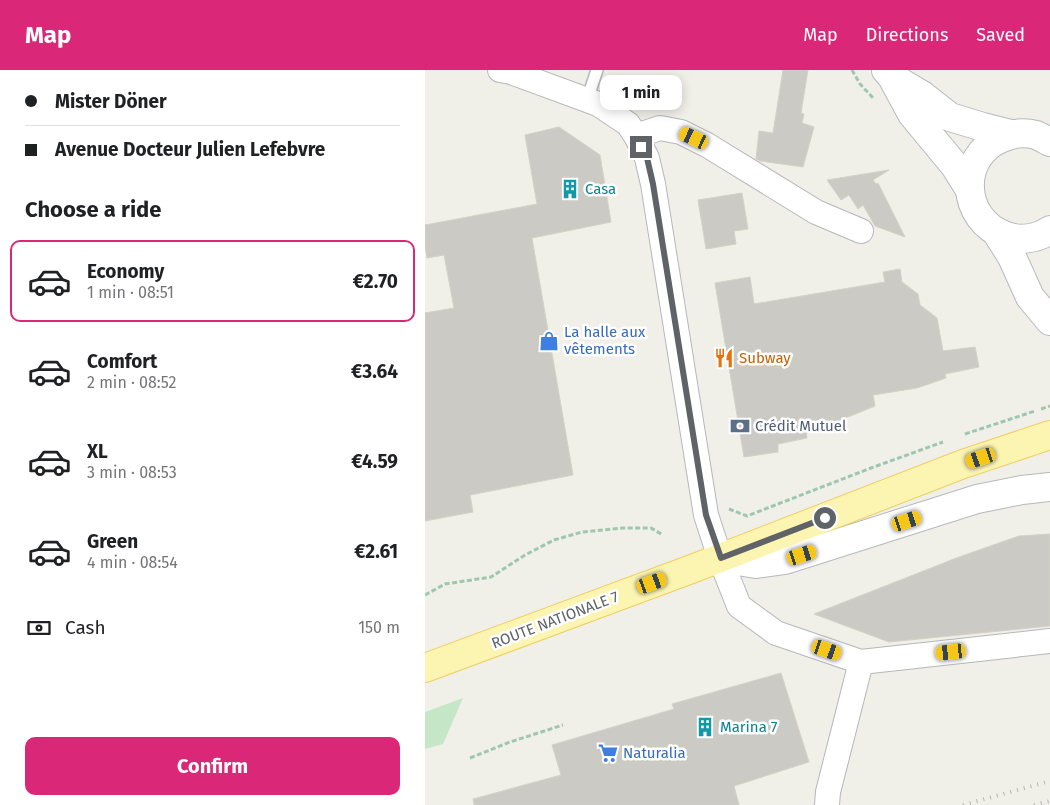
<!DOCTYPE html>
<html lang="en">
<head>
<meta charset="utf-8">
<style>
  body { margin:0; font-family:"Fira Sans",sans-serif; background:#f6f6f6; color:#202124; height:100vh; display:flex; flex-direction:column; font-size:19px; white-space:nowrap }
  * { box-sizing:border-box; margin:0 }
  p { font-size:16px; color:#757577 }
  .icon { flex:none; width:28px; height:28px; fill:none; stroke:currentColor; stroke-width:2; stroke-linecap:round; stroke-linejoin:round }
  .map { position:relative; flex:1; overflow:hidden }
  .panel { display:flex; flex-direction:column; background:#fff; width:425px }
  .panel>* { flex:none }
  .banner { display:grid; align-content:center; height:110px; padding:0 25px; background:#fff }
  .end { position:absolute; width:22px; height:22px; margin:-11px; border:6px solid #5f6267; background:#fff; box-shadow:0 0 0 2px #fff }
  .from { border-radius:50% }
  .bubble { position:absolute; height:35px; border-radius:10px; background:#fff; box-shadow:0 2px 12px #0003; font-size:16px; font-weight:700; line-height:35px; text-align:center }
  .car { position:absolute; width:15px; height:30px; margin:-15px -8px; border-radius:6px; box-shadow:0 0 4px 1px #0007; background:linear-gradient(#f5c518 24%,#345 0 40%,#f5c518 0 76%,#345 0 86%,#f5c518 0) }
  .banner b { display:flex; align-items:center; gap:18px; height:48px; font-size:19px }
  .banner b+b { border-top:1px solid #e0e0e0 }
  .banner i { width:12px; height:12px; background:#202124 }
  ul { padding:0; list-style:none }
  li { display:flex; align-items:center; gap:15px; height:82px; margin:0 10px 8px; padding:0 15px; border:2px solid transparent; border-radius:10px }
  li div { flex:1 }
  li b { display:block; font-size:19px }
  li em { font-style:normal; font-weight:700 }
  li.selected { border-color:#db2777 }
  li>.icon { width:45px; height:45px; stroke-width:1.5 }
  h2 { padding:0 25px; font-size:22px; line-height:60px }
  .pay { display:flex; align-items:center; gap:12px; height:55px; padding:0 25px; font-size:19px }
  .pay p { margin-inline-start:auto }
  .primary-button { display:flex; gap:10px; margin-top:auto; padding:10px 25px }
  .primary-button a { flex:1; height:58px; border-radius:10px; background:#db2777; color:#fff; font-size:20px; font-weight:700; line-height:58px; text-align:center }
  header { display:flex; align-items:center; gap:30px; box-sizing:border-box; height:70px; padding:0 25px; background:#db2777; color:#fff }
  header strong { font-size:24px }
  nav { display:flex; gap:28px; margin-inline-start:auto; font-size:18px }
  main { display:flex; flex:1; min-height:0 }
  .map>svg:first-child { display:block }
  .green { fill:#c6e6c8 }
  .building { fill:#cccac4; stroke:#d5d1c6 }
  .lines { fill:none; stroke-linecap:round; stroke-linejoin:round }
  .lane-casing { stroke:#b5b7bb; stroke-width:14 }
  .street-casing { stroke:#b5b7bb; stroke-width:26 }
  .secondary-casing { stroke:#b6b9be; stroke-width:30 }
  .primary-casing { stroke:#edcf64; stroke-width:30 }
  .path { stroke:#9fc7ad; stroke-width:3; stroke-dasharray:5 2.5; stroke-linecap:butt }
  .lane { stroke:#fff; stroke-width:11 }
  .street { stroke:#fff; stroke-width:24 }
  .secondary { stroke:#fff; stroke-width:28 }
  .primary { stroke:#fcf5b1; stroke-width:28 }
  .rail { stroke:#b6b6b7; stroke-width:4; stroke-dasharray:1 6; stroke-linecap:butt }
  .route { stroke:#5f6267; stroke-width:6 }
  .labels { text-anchor:middle; dominant-baseline:central; stroke-width:5; stroke-linejoin:round; paint-order:stroke }
  .culture-label { font-size:15px; fill:#0d838f; stroke:#fff; text-anchor:start }
  .shop-label { font-size:15px; fill:#366cbe; stroke:#fff; text-anchor:start }
  .food-label { font-size:15px; fill:#c56008; stroke:#fff; text-anchor:start }
  .service-label { font-size:15px; fill:#4e5e75; stroke:#fff; text-anchor:start }
  .street-label { font-size:15px; fill:#5f6267; stroke:#fff }
</style>
</head>
<body>
<header>
<strong>Map</strong>
<nav><a>Map</a><a>Directions</a><a>Saved</a></nav>
</header>
<main>
<section class="panel">
<div class="banner">
<b><i class="from"></i>Mister Döner</b>
<b><i></i>Avenue Docteur Julien Lefebvre</b>
</div>
<h2>Choose a ride</h2>
<ul>
<li class="selected"><svg class="icon" aria-label="car" viewBox="0 0 24 24"><path d="M5 17H2v-5l4-1 3-4h7l3 4 3 1v5h-3M9 17h6M6 11h13"/><circle cx="7" cy="17" r="2"/><circle cx="17" cy="17" r="2"/></svg><div><b>Economy</b><p>1 min · 08:51</p></div><em>€2.70</em></li>
<li><svg class="icon" aria-label="car" viewBox="0 0 24 24"><path d="M5 17H2v-5l4-1 3-4h7l3 4 3 1v5h-3M9 17h6M6 11h13"/><circle cx="7" cy="17" r="2"/><circle cx="17" cy="17" r="2"/></svg><div><b>Comfort</b><p>2 min · 08:52</p></div><em>€3.64</em></li>
<li><svg class="icon" aria-label="car" viewBox="0 0 24 24"><path d="M5 17H2v-5l4-1 3-4h7l3 4 3 1v5h-3M9 17h6M6 11h13"/><circle cx="7" cy="17" r="2"/><circle cx="17" cy="17" r="2"/></svg><div><b>XL</b><p>3 min · 08:53</p></div><em>€4.59</em></li>
<li><svg class="icon" aria-label="car" viewBox="0 0 24 24"><path d="M5 17H2v-5l4-1 3-4h7l3 4 3 1v5h-3M9 17h6M6 11h13"/><circle cx="7" cy="17" r="2"/><circle cx="17" cy="17" r="2"/></svg><div><b>Green</b><p>4 min · 08:54</p></div><em>€2.61</em></li>
</ul>
<div class="pay"><svg class="icon" aria-label="cash" viewBox="0 0 24 24"><path d="M3 7h18v10H3z"/><circle cx="12" cy="12" r="2"/></svg>Cash<p>150 m</p></div>
<div class="primary-button"><a>Confirm</a></div>
</section>
<div class="map">
<svg width="625" height="735" viewBox="0 0 625 735">
  <rect width="100%" height="100%" fill="#f0efe8"/>
  <polygon class="green" points="38,628 18,674 0,679 0,642"/>
  <g class="building">
    <polygon points="358,0 383,0 376,43 379,44 377,53 389,57 378,97 335,91 331,89 334,61 348,63"/>
    <polygon points="134,57 175,85 186,152 107,168 148,405 45,425 48,442 0,451 0,243 29,238 19,185 2,188 0,177 0,155 112,134 100,65"/>
    <polygon points="464,100 448,110 451,114 453,113 480,167 450,156 438,135 433,139 424,125 416,130 402,110"/>
    <polygon points="317,123 323,159 309,161 311,174 281,179 273,130"/>
    <polygon points="475,199 477,212 493,224 495,235 512,248 518,281 550,277 554,297 520,304 521,308 492,318 448,325 450,336 381,364 382,368 353,374 353,382 319,387 290,213 325,207 329,234 460,212 458,202"/>
    <polygon points="625,464 625,556 464,572 389,544 534,487 594,466"/>
    <polygon points="356,603 384,692 309,716 314,735 49,735 48,729 136,705 127,675 249,639 247,634"/>
  </g>
  <g class="lines">
    <defs>
      <polyline id="lane" points="162,30 172,0"/>
      <g id="street">
        <polyline points="75,0 86,2 173,34 203,54 211,66 222,88 228,114 281,445 295,488 314,536 351,563 436,592 625,571"/>
        <polyline points="211,66 235,58 256,62 282,75 391,142 436,161"/>
        <polyline points="402,735 403,722 436,592"/>
      </g>
      <g id="secondary">
        <polyline points="461,0 467,7 487,44 530,96 545,120"/>
        <polyline points="470,9 497,25 525,47 558,57 586,64"/>
        <path d="M625 72C621 70 616 67 611 65 600 62 588 63 577 68 532 86 535 150 581 166 595 171 612 169 625 160"/>
        <polyline points="572,163 587,187 605,227 625,251"/>
        <polyline points="295,488 331,494 360,490 552,429 597,420 625,417"/>
      </g>
      <polyline id="primary" points="0,598 272,497 538,394 625,365"/>
    </defs>
    <use href="#lane" class="lane-casing"/>
    <use href="#street" class="street-casing"/>
    <use href="#secondary" class="secondary-casing"/>
    <use href="#primary" class="primary-casing"/>
    <g class="path">
      <polyline points="427,0 435,14 449,29"/>
      <polyline points="616,339 625,336"/>
      <polyline points="540,364 610,341"/>
      <polyline points="304,439 322,446 446,398 518,372"/>
      <polyline points="0,525 20,514 66,507 100,485 129,470 157,462 198,458 226,458 238,465"/>
      <polyline points="45,688 85,672 138,655"/>
    </g>
    <use href="#lane" class="lane"/>
    <use href="#street" class="street"/>
    <use href="#secondary" class="secondary"/>
    <use href="#primary" class="primary"/>
    <g class="rail">
      <polyline points="538,735 625,711"/>
      <polyline points="609,735 625,731"/>
    </g>
  </g>
  <g class="lines">
    <polyline class="route" points="216,77 222,88 228,114 281,445 296,488 400,448"/>
  </g>
  <defs>
    <symbol id="building-bare" viewBox="-9 -9 18 18"><path d="M-4-6H4V6H1V3H-1V6H-4ZM-2.5-4.3h1.7v1.8h-1.7ZM.8-4.3h1.7v1.8H.8ZM-2.5-1h1.7V.8h-1.7ZM.8-1h1.7V.8H.8Z" fill="#0f9aa8" stroke="#fff" stroke-width="2.5" paint-order="stroke"/></symbol>
    <symbol id="shop-bare" viewBox="-9 -9 18 18"><path d="M-5-2.5h2.3a2.7 3.5 0 0 1 5.4 0H5L5.5 6h-11ZM-1.5-2.5h3a1.5 2.3 0 0 0-3 0Z" fill="#3f7fe0" stroke="#fff" stroke-width="2.5" paint-order="stroke"/></symbol>
    <symbol id="restaurant-bare" viewBox="-9 -9 18 18"><path d="M-5-6h1v4h1v-4h1v4h1v-4h1v5L-1.5 .5V6h-2V.5L-5-1ZM5-6V6H3V1.5H1.5Q1.5-4 5-6Z" fill="#e8710a" stroke="#fff" stroke-width="2.5" paint-order="stroke"/></symbol>
    <symbol id="bank-bare" viewBox="-9 -9 18 18"><path d="M-6-4H6V4H-6ZM0-2.3a2.3 2.3 0 1 0 0 4.6a2.3 2.3 0 1 0 0-4.6Z" fill="#5c6f8a" stroke="#fff" stroke-width="2.5" paint-order="stroke"/></symbol>
    <symbol id="supermarket-bare" viewBox="-9 -9 18 18"><path d="M-6-5.5h2.5l.6 2H6L4.5 2H-2.5L-4.4-4H-6ZM-1.5 3.2a1.3 1.3 0 1 0 .1 0ZM3 3.2a1.3 1.3 0 1 0 .1 0Z" fill="#3f7fe0" stroke="#fff" stroke-width="2.5" paint-order="stroke"/></symbol>
  </defs>
  <g fill-rule="evenodd">
    <use href="#building-bare" x="131" y="105" width="28" height="28"/>
    <use href="#shop-bare" x="110" y="257" width="28" height="28"/>
    <use href="#restaurant-bare" x="285" y="274" width="28" height="28"/>
    <use href="#bank-bare" x="301" y="342" width="28" height="28"/>
    <use href="#building-bare" x="266" y="643" width="28" height="28"/>
    <use href="#supermarket-bare" x="169" y="669" width="28" height="28"/>
  </g>
  <g class="labels">
    <g class="culture-label">
      <text x="160" y="119">Casa</text>
      <text x="295" y="657">Marina 7</text>
    </g>
    <g class="shop-label">
      <text x="139" y="262">La halle aux<tspan x="139" dy="17">vêtements</tspan></text>
      <text x="198" y="683">Naturalia</text>
    </g>
    <g class="food-label">
      <text x="314" y="288">Subway</text>
    </g>
    <g class="service-label">
      <text x="330" y="356">Crédit Mutuel</text>
    </g>
    <g class="street-label">
      <text transform="translate(130 550) rotate(-21)">ROUTE NATIONALE 7</text>
    </g>
  </g>
</svg>
<i class="end from" style="left:400px;top:448px"></i>
<i class="end" style="left:216px;top:77px"></i>
<div class="bubble" style="left:175px;top:5px;width:82px">1 min</div>
<i class="car" style="left:269px;top:68px;rotate:295deg"></i>
<i class="car" style="left:556px;top:388px;rotate:251deg"></i>
<i class="car" style="left:482px;top:451px;rotate:72deg"></i>
<i class="car" style="left:377px;top:485px;rotate:72deg"></i>
<i class="car" style="left:227px;top:513px;rotate:70deg"></i>
<i class="car" style="left:402px;top:580px;rotate:109deg"></i>
<i class="car" style="left:526px;top:582px;rotate:264deg"></i>
</div>
</main>
</body>
</html>
